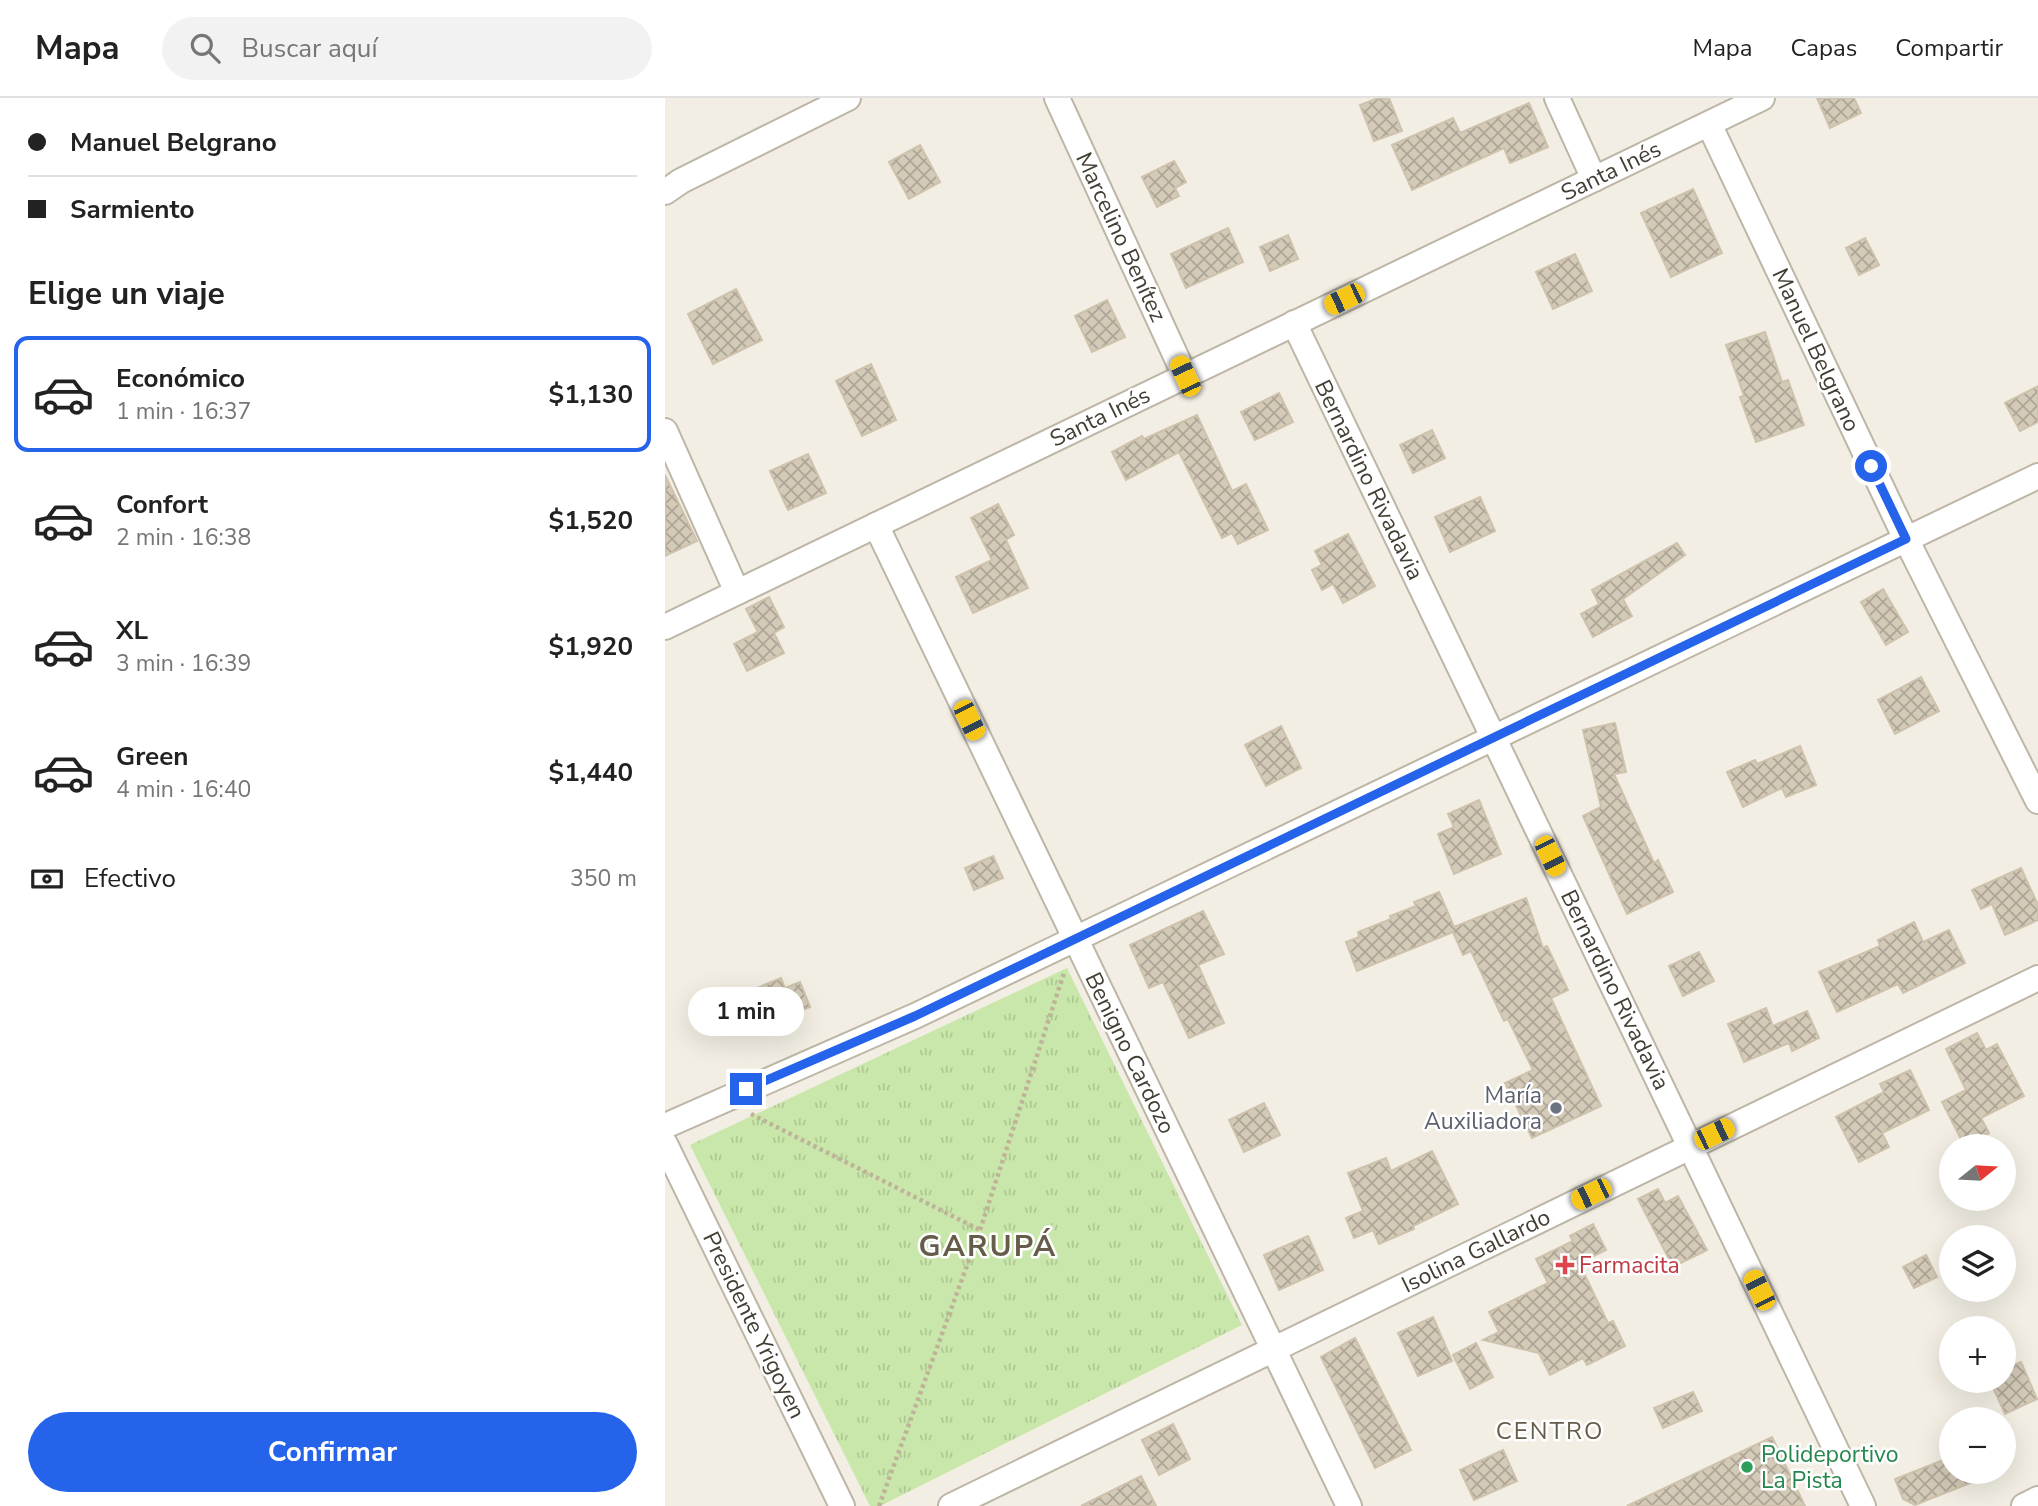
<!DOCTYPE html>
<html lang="es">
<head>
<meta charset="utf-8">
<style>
  body { margin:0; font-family:"Nunito Sans",sans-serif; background:#f2f2f2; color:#222; height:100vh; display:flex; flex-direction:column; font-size:26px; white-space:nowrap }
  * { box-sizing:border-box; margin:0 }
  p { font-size:23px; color:#767676 }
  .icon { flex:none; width:38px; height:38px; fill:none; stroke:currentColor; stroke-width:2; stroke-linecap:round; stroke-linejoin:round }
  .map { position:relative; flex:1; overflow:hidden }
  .side { display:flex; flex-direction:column; background:#fff; width:665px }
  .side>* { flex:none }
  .hud { display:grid; align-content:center; height:154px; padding:0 28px; background:#fff }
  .needle { width:46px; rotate:72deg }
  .controls { position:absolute; left:1274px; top:1036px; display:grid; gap:14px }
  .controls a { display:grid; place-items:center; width:77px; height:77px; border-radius:50%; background:#fff; box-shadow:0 7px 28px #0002; font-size:35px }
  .end { position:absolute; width:32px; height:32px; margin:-16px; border:9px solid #2563eb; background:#fff; box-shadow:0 0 0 4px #fff }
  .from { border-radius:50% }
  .bubble { position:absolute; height:49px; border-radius:24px; background:#fff; box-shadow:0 7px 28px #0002; font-size:23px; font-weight:700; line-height:49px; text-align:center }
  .car { position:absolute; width:21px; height:42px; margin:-21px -10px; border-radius:9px; box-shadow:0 0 5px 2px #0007; background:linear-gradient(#f5c518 24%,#345 0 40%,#f5c518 0 76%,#345 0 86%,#f5c518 0) }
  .hud b { display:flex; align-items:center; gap:24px; height:66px; font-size:26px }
  .hud b+b { border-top:2px solid #e0e0e0 }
  .hud i { width:18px; height:18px; background:#222 }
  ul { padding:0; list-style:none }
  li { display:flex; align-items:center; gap:21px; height:116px; margin:0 14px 10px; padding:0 14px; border:4px solid transparent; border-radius:14px }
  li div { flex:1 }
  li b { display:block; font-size:26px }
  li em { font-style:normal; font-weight:700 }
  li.on { border-color:#2563eb }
  li>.icon { width:63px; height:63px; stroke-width:1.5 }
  h2 { padding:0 28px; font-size:32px; line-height:84px }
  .pay { display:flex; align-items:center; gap:18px; height:77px; padding:0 28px; font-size:26px }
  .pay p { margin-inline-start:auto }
  .cta { display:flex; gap:14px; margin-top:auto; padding:14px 28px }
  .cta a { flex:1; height:80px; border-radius:42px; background:#2563eb; color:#fff; font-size:28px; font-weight:700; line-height:80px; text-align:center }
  header { display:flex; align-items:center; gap:42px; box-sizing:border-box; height:98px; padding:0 35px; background:#fff; border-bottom:2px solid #e0e0e0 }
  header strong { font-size:33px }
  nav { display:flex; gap:38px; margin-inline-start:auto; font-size:24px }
  .search { width:490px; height:63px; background:#f2f2f2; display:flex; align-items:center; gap:18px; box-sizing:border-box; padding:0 24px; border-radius:38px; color:#767676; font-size:26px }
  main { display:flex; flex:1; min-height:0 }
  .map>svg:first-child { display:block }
  .park { fill:url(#park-tufts) }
  .building { fill:url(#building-cross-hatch); stroke:#cec2ac; stroke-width:2 }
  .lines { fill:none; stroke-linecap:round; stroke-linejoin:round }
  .street-casing { stroke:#bdb6a6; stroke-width:28 }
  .path { stroke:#bfb397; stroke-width:4.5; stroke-dasharray:3.5 3.5; stroke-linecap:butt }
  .street { stroke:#fff; stroke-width:24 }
  .route { stroke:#2563eb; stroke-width:9 }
  .worship-dot { fill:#6b7280; stroke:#fff; stroke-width:2.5 }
  .health-dot { fill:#e0444e; stroke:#fff; stroke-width:2.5 }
  .leisure-dot { fill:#2e9e5b; stroke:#fff; stroke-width:2.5 }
  .labels { text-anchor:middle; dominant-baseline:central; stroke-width:5; stroke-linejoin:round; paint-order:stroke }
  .street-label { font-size:23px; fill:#433e33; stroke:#fff }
  .worship-label { font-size:23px; fill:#5b616d; stroke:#fff; text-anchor:end }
  .health-label { font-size:23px; fill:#be3a42; stroke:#fff; text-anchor:start }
  .leisure-label { font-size:23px; fill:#27864d; stroke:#fff; text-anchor:start }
  .neighbourhood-label { font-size:24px; letter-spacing:2px; fill:#665c4a; stroke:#fff }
  .district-label { font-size:30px; font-weight:bold; letter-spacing:2px; fill:#665c4a; stroke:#fff }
</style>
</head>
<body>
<header>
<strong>Mapa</strong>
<div class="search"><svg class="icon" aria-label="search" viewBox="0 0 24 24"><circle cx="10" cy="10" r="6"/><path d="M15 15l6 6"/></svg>Buscar aquí</div>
<nav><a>Mapa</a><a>Capas</a><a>Compartir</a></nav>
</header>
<main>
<section class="side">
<div class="hud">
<b><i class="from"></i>Manuel Belgrano</b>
<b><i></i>Sarmiento</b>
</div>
<h2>Elige un viaje</h2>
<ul>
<li class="on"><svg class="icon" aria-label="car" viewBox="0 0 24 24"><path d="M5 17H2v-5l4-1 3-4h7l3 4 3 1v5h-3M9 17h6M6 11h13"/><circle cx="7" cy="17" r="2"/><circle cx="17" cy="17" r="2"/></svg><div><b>Económico</b><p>1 min · 16:37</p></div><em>$1,130</em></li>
<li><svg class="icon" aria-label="car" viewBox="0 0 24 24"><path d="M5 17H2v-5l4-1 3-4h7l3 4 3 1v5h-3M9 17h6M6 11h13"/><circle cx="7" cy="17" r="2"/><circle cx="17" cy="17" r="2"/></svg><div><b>Confort</b><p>2 min · 16:38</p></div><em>$1,520</em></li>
<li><svg class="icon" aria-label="car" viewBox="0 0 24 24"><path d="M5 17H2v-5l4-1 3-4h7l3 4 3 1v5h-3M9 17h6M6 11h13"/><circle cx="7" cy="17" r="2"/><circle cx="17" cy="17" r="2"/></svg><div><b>XL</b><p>3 min · 16:39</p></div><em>$1,920</em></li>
<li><svg class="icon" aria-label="car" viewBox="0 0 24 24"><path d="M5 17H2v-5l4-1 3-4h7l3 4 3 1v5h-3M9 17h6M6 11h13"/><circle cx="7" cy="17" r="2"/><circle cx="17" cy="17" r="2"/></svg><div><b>Green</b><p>4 min · 16:40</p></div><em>$1,440</em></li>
</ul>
<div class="pay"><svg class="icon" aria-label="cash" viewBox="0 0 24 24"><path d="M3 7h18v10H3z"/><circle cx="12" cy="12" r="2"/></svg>Efectivo<p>350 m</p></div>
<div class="cta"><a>Confirmar</a></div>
</section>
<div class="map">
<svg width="1373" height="1408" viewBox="0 0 1373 1408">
  <defs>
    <pattern id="park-tufts" width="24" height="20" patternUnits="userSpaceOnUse" patternTransform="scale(1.75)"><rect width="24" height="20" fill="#c9e7aa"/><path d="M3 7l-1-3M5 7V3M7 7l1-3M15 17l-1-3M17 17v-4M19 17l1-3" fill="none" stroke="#aec793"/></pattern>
    <pattern id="building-cross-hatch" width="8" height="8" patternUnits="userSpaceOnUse" patternTransform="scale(1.75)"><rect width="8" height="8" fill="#d3cab8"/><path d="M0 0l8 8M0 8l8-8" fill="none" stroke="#ada596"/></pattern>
  </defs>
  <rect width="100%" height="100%" fill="#f2eee3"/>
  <polygon class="park" points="402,870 577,1227 215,1408 205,1408 25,1047"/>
  <g class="building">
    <polygon points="713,0 724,0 737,33 709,43 695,7"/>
    <polygon points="1152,0 1189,0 1196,15 1165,30"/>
    <polygon points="864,5 883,49 845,65 839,50 747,92 727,47 788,20 795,35"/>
    <polygon points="255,47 275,84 244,101 224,64"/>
    <polygon points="509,63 521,84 510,90 514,98 492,109 477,79"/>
    <polygon points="1028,91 1057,155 1006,179 976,115"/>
    <polygon points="563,130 578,164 521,190 506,156"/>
    <polygon points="623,137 633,161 605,173 595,149"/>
    <polygon points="1200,140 1214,167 1194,177 1181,150"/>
    <polygon points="910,156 927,193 888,211 871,174"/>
    <polygon points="71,191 97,242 48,266 23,216"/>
    <polygon points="442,202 460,239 427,254 410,218"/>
    <polygon points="1100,234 1117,284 1123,282 1139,327 1091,344 1075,299 1079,298 1061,247"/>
    <polygon points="206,266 231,322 197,338 171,283"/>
    <polygon points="1373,288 1373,324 1355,333 1340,305"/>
    <polygon points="614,295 628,324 590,342 576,314"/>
    <polygon points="532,317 567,393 581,386 603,432 573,446 567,435 557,440 514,354 461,382 447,354 477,338 479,341"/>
    <polygon points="767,332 780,360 748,375 735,347"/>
    <polygon points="143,356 161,395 123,412 105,373"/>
    <polygon points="0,377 32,443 0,458"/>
    <polygon points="815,399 830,433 785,454 770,419"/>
    <polygon points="333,406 349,437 341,442 363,490 308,515 291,479 327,462 306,420"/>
    <polygon points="683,436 710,488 678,505 668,486 657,492 647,472 657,467 650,453"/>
    <polygon points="1012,445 1020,457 958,501 967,518 928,539 916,516 934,506 927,492"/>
    <polygon points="1218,491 1243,534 1221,547 1196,504"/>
    <polygon points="104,499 119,529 109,535 119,555 82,573 69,546 93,534 81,511"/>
    <polygon points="1256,579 1274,613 1230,636 1213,602"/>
    <polygon points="950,625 961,674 949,676 989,765 993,762 1008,794 962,816 918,718 936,709 918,632"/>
    <polygon points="616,628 636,670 601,688 580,647"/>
    <polygon points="1135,648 1151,687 1121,699 1117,690 1078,709 1062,674 1090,662 1092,666"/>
    <polygon points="814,702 836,756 789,776 773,736 789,729 783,716"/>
    <polygon points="328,758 338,780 309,792 300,770"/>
    <polygon points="1356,770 1373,807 1373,822 1340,837 1327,806 1316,811 1307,792"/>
    <polygon points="774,794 789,829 861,800 878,850 882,848 903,892 886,900 936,1008 867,1040 840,985 868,972 843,921 839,923 806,853 798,857 788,834 692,873 681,844 694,839 693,834 726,821 725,818 751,808 749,804"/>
    <polygon points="538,813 559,856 533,867 559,925 524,940 498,884 484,890 465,847"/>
    <polygon points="1249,824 1258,844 1284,832 1300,865 1238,895 1233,886 1172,914 1154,874 1215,848 1213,842"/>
    <polygon points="1034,854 1049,883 1018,898 1004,868"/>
    <polygon points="116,880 120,890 135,884 145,909 101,927 87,892"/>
    <polygon points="1101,910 1108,928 1142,913 1154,940 1127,953 1124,945 1079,964 1063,926"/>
    <polygon points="1312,935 1321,952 1332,946 1359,998 1316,1020 1324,1035 1299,1047 1277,1004 1301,992 1281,951"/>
    <polygon points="1245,972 1264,1012 1217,1035 1224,1049 1194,1064 1171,1019 1219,994 1215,986"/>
    <polygon points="599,1005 615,1037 579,1054 564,1022"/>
    <polygon points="767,1053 793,1106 748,1128 749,1131 714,1146 708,1132 689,1140 681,1120 698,1113 683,1075 721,1060 726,1073"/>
    <polygon points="993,1091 1000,1105 1013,1098 1042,1152 1008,1169 973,1101"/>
    <polygon points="928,1126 941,1152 914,1165 943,1225 948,1223 960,1248 922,1267 918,1260 885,1277 874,1255 818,1242 834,1234 824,1214 883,1185 871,1161 908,1143 905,1138"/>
    <polygon points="643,1138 658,1172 614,1192 599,1157"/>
    <polygon points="1261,1157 1272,1179 1249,1190 1238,1169"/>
    <polygon points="768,1219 787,1263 753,1278 733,1235"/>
    <polygon points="690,1240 746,1352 710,1370 656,1259"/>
    <polygon points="811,1245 828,1279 805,1291 788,1257"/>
    <polygon points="1356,1264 1372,1301 1340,1316 1325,1283 1339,1283 1339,1271"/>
    <polygon points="1028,1294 1037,1313 998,1330 989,1310"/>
    <polygon points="508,1326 525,1361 494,1377 477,1342"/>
    <polygon points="1107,1339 1140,1408 962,1408"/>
    <polygon points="838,1352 852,1383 809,1402 795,1372"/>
    <polygon points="1286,1359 1286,1374 1330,1375 1250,1407 1238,1401 1230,1381"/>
    <polygon points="476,1378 491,1408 416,1408"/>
  </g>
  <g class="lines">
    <defs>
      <g id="street">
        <polyline points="392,0 520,278"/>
        <polyline points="892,0 929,81"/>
        <polyline points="1044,26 1241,441 1373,703"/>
        <polyline points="0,94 16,83 183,0"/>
        <polyline points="629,225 1198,1408"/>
        <polyline points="0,333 72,494"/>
        <polyline points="211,427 684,1408"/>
        <polyline points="0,529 1097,0"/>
        <polyline points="0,1028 250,918 1373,378"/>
        <polyline points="0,1046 177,1408"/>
        <polyline points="286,1408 1373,880"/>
        <polyline points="1359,1408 1373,1401"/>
      </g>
    </defs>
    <use href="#street" class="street-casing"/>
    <g class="path">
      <polyline points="86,1016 315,1132"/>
      <polyline points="214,1408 315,1132 399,875"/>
    </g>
    <use href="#street" class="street"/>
  </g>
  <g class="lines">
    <polyline class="route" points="81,991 250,918 1241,441 1206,368"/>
  </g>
  <circle class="worship-dot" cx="891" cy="1010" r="7"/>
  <path class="health-dot" d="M896.5 1156.5h7v7h7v7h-7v7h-7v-7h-7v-7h7z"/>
  <circle class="leisure-dot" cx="1082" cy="1369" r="7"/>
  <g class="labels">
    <g class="street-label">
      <text transform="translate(946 73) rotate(-26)">Santa Inés</text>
      <text transform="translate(456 139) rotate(65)">Marcelino Benítez</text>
      <text transform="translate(1151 252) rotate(65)">Manuel Belgrano</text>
      <text transform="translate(435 319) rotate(-26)">Santa Inés</text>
      <text transform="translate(704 382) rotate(64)">Bernardino Rivadavia</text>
      <text transform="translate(950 892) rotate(64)">Bernardino Rivadavia</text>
      <text transform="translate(465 955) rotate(64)">Benigno Cardozo</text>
      <text transform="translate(811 1153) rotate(-26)">Isolina Gallardo</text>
      <text transform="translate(89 1227) rotate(64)">Presidente Yrigoyen</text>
    </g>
    <g class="worship-label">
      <text x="877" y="997">María<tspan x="877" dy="26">Auxiliadora</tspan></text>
    </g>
    <g class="health-label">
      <text x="914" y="1167">Farmacita</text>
    </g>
    <g class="leisure-label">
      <text x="1096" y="1356">Polideportivo<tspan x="1096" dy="26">La Pista</tspan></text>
    </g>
    <g class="neighbourhood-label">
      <text x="885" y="1333">CENTRO</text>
    </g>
    <g class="district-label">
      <text x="323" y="1148">GARUPÁ</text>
    </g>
  </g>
</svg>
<div class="controls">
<a><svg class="needle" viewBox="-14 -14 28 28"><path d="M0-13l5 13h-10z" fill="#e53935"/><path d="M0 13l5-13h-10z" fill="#767676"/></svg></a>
<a><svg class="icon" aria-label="layers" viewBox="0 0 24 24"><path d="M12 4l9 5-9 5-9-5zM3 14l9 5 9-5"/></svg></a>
<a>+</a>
<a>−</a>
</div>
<i class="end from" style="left:1206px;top:368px"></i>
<i class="end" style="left:81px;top:991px"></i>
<div class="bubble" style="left:23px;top:889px;width:116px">1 min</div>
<i class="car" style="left:679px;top:201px;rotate:244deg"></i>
<i class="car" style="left:520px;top:278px;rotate:335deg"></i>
<i class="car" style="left:304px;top:622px;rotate:154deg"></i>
<i class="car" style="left:885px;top:758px;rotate:154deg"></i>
<i class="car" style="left:1049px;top:1036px;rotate:64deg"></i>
<i class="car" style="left:926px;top:1096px;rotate:244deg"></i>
<i class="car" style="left:1094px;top:1192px;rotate:334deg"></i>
</div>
</main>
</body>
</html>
